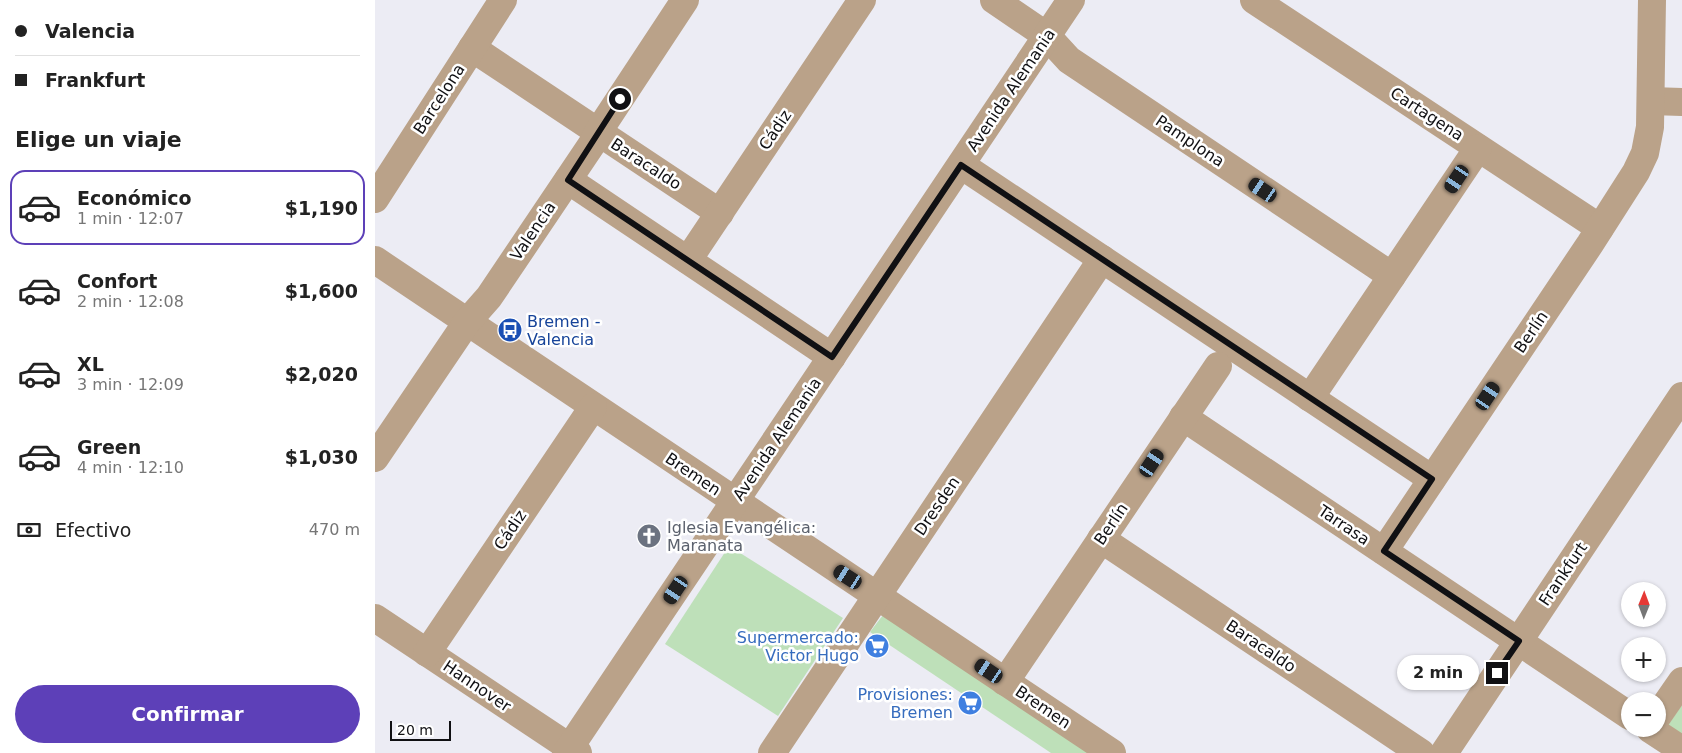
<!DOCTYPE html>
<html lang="es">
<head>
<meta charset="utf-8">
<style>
  body { margin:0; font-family:"DejaVu Sans",sans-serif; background:#f2f2f2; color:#222; height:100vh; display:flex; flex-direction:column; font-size:19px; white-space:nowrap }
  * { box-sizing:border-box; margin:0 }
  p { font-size:16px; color:#767676 }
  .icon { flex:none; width:28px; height:28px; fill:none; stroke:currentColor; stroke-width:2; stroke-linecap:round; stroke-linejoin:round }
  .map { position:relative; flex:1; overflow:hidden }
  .sheet { display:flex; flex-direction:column; background:#fff; width:375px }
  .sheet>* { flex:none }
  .guide { display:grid; align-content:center; height:110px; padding:0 15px; background:#fff }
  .needle { width:32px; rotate:1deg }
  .fabs { position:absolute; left:1246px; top:582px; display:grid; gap:10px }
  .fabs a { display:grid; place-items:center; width:45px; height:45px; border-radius:50%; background:#fff; box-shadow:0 1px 4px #0004; font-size:25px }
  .scale { position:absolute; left:15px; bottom:12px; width:61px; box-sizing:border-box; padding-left:5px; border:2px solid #101013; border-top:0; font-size:14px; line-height:18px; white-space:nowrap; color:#101013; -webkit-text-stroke:4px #fff; paint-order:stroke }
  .end { position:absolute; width:22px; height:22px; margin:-11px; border:6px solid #101013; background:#fff; box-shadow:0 0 0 2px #fff }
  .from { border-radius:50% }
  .bubble { position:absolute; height:35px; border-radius:18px; background:#fff; box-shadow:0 1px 4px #0004; font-size:16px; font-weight:700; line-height:35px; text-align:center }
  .car { position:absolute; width:15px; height:30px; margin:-15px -8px; border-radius:6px; box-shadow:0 0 4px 1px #0007; background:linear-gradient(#222 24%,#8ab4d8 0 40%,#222 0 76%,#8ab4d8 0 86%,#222 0) }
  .guide b { display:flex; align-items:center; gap:18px; height:48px; font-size:19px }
  .guide b+b { border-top:1px solid #e0e0e0 }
  .guide i { width:12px; height:12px; background:#222 }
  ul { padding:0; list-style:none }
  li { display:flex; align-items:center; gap:15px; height:75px; margin:0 10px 8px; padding:0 5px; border:2px solid transparent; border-radius:15px }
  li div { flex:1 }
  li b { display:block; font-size:19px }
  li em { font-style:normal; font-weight:700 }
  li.active { border-color:#5d40b8 }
  li>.icon { width:45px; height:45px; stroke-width:1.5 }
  h2 { padding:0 15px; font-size:22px; line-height:60px }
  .pay { display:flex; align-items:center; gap:12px; height:55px; padding:0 15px; font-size:19px }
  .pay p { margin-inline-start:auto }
  .cta { display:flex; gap:10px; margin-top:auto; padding:10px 15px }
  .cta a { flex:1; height:58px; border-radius:30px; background:#5d40b8; color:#fff; font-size:20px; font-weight:700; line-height:58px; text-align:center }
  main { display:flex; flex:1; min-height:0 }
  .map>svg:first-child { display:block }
  .green { fill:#bee0b9 }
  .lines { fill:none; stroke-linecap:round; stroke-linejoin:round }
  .minor { stroke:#baa289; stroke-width:28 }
  .route { stroke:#101013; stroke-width:6 }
  .labels { text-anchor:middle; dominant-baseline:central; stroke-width:5; stroke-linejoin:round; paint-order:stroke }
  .street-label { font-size:16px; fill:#101013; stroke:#fff }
  .transit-label { font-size:16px; fill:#164399; stroke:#fff; text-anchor:start }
  .worship-label { font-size:16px; fill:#5b616d; stroke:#fff; text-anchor:start }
  .shop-label { font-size:16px; fill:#366cbe; stroke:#fff; text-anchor:end }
</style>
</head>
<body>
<main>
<section class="sheet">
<div class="guide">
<b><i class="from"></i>Valencia</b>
<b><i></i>Frankfurt</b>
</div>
<h2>Elige un viaje</h2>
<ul>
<li class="active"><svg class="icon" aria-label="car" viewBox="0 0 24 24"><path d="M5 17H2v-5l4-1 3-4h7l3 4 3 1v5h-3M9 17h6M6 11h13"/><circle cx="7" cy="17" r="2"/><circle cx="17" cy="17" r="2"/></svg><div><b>Económico</b><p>1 min · 12:07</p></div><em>$1,190</em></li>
<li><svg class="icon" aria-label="car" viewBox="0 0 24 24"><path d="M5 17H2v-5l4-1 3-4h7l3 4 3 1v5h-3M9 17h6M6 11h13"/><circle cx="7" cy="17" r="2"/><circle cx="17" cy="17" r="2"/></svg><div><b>Confort</b><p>2 min · 12:08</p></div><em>$1,600</em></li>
<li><svg class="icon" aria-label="car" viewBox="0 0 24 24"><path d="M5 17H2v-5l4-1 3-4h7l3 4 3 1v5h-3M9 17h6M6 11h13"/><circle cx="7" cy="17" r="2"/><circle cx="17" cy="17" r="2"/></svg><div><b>XL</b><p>3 min · 12:09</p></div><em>$2,020</em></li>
<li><svg class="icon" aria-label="car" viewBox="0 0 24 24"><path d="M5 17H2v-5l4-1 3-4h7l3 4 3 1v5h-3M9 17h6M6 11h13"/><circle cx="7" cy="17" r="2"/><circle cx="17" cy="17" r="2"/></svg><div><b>Green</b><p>4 min · 12:10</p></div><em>$1,030</em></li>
</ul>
<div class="pay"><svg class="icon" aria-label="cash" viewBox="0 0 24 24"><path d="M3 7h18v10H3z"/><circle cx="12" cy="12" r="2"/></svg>Efectivo<p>470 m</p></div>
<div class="cta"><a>Confirmar</a></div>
</section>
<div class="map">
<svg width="1307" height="753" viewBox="0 0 1307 753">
  <rect width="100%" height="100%" fill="#ececf4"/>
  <g class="green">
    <polygon points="354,546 468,618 403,716 290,644"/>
    <polygon points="508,615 714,753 676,753 495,632"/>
    <polygon points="1307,705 1307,742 1293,725"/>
  </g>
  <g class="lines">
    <g class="minor">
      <polyline points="619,0 672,36 694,60 1017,276"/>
      <polyline points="879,0 1225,228"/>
      <polyline points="97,48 345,213"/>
      <polyline points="1276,101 1307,102"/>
      <polyline points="586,165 1057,479"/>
      <polyline points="193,180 457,357"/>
      <polyline points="0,199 128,0"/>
      <polyline points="0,260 737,753"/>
      <polyline points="313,260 487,0"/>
      <polyline points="935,398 1103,148"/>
      <polyline points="808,417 1255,716"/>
      <polyline points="0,458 92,322 114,297 217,144 223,132 310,0"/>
      <polyline points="726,539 1046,753"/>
      <polyline points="1009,551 1215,244 1261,172 1270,153 1275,127 1277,0"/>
      <polyline points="0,618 203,753"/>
      <polyline points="52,653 218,407"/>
      <polyline points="630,682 843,366"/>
      <polyline points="1282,717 1307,681"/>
      <polyline points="1275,729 1307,750"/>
      <polyline points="191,753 696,0"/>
      <polyline points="397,753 727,259"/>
      <polyline points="1069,753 1307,396"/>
    </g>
  </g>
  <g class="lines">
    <polyline class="route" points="245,99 193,180 457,357 586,165 1057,479 1009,551 1144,641 1122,673"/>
  </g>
  <defs>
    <symbol id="bus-disc" viewBox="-11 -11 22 22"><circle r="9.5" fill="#1a4fb4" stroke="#fff"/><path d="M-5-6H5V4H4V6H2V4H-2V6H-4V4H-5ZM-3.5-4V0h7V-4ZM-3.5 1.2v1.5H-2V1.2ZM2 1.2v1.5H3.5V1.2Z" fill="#fff"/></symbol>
    <symbol id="church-disc" viewBox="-11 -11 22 22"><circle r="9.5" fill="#6b7280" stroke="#fff"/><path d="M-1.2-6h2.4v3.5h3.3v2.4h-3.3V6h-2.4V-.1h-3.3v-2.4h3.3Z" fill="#fff"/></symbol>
    <symbol id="supermarket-disc" viewBox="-11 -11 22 22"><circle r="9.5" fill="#3f7fe0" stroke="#fff"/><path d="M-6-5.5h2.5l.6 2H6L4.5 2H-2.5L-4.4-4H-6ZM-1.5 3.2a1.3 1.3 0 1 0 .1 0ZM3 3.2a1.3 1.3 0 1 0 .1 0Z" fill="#fff"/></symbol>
  </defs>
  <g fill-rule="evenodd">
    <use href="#bus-disc" x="121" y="316" width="28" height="28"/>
    <use href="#church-disc" x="260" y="522" width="28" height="28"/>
    <use href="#supermarket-disc" x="488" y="632" width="28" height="28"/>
    <use href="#supermarket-disc" x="581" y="689" width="28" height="28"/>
  </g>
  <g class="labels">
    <g class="street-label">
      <text transform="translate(636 90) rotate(-56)">Avenida Alemania</text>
      <text transform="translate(64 99) rotate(-57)">Barcelona</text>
      <text transform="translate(1052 114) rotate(33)">Cartagena</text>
      <text transform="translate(400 130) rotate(-56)">Cádiz</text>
      <text transform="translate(815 141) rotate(34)">Pamplona</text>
      <text transform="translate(271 164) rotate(33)">Baracaldo</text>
      <text transform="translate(158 231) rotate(-56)">Valencia</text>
      <text transform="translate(1156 332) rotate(-56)">Berlín</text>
      <text transform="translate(402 439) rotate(-56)">Avenida Alemania</text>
      <text transform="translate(318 474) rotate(34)">Bremen</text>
      <text transform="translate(562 506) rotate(-56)">Dresden</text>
      <text transform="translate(736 524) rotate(-56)">Berlín</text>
      <text transform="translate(969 525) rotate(34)">Tarrasa</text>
      <text transform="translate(135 530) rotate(-56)">Cádiz</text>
      <text transform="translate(1188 574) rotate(-56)">Frankfurt</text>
      <text transform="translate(886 646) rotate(34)">Baracaldo</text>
      <text transform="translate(102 686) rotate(34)">Hannover</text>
      <text transform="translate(668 707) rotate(34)">Bremen</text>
    </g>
    <g class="transit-label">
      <text x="152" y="321">Bremen -<tspan x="152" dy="18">Valencia</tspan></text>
    </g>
    <g class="worship-label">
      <text x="292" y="527">Iglesia Evangélica:<tspan x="292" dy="18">Maranata</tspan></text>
    </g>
    <g class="shop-label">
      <text x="484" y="637">Supermercado:<tspan x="484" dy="18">Victor Hugo</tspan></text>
      <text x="578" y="694">Provisiones:<tspan x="578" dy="18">Bremen</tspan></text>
    </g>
  </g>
</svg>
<div class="fabs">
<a><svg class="needle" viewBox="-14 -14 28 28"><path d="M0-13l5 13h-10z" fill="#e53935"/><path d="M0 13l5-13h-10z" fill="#767676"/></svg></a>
<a>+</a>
<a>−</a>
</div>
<div class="scale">20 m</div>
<i class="end from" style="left:245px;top:99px"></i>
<i class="end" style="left:1122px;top:673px"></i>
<div class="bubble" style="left:1022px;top:655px;width:82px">2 min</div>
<i class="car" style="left:1082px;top:179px;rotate:214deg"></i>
<i class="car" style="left:888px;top:190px;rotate:304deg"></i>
<i class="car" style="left:1113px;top:396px;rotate:34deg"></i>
<i class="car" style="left:777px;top:463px;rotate:34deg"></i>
<i class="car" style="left:473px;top:577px;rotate:303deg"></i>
<i class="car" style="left:301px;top:590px;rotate:214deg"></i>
<i class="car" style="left:614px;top:671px;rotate:304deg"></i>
</div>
</main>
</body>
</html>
